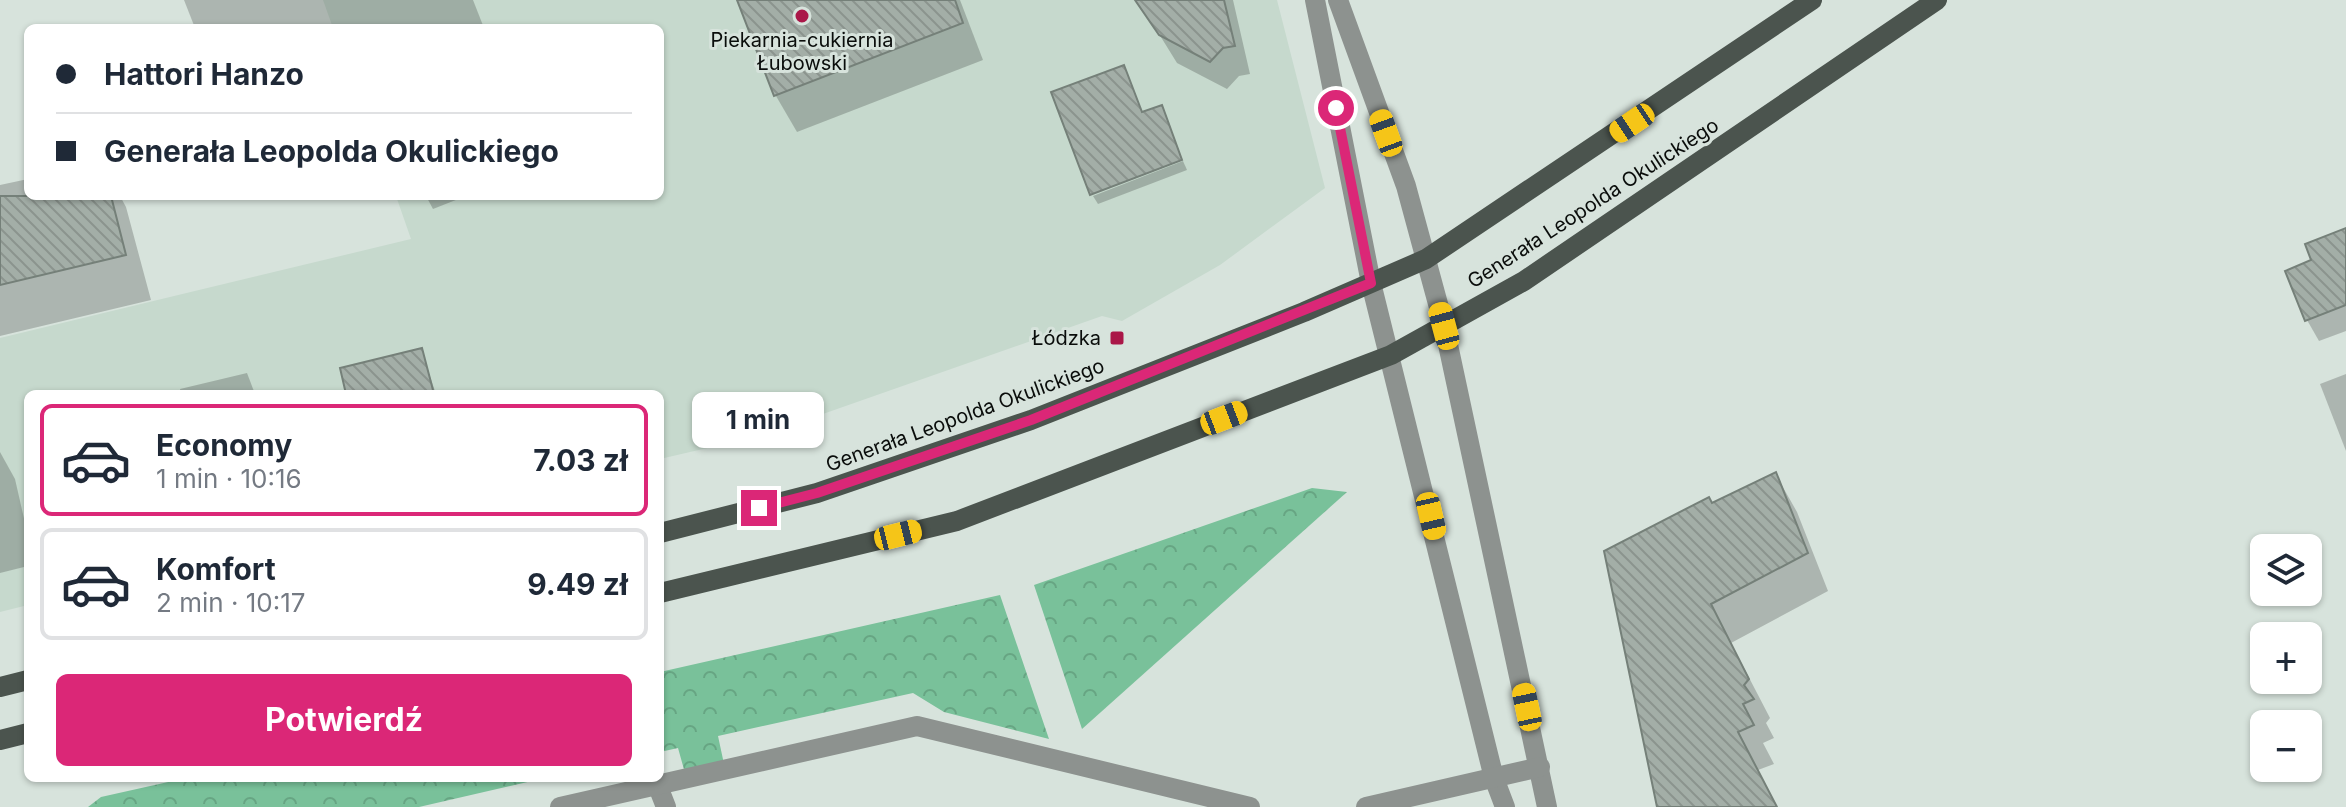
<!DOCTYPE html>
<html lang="pl">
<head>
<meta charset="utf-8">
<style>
  body { margin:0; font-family:Inter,sans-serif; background:#f6f6f7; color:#1f2937; height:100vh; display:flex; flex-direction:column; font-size:30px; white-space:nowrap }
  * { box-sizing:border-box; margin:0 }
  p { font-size:26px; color:#747a83 }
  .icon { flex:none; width:44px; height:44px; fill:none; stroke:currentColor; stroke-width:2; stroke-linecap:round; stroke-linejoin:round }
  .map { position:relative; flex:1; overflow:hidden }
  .sheet { position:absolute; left:24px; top:390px; width:640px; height:392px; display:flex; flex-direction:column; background:#fff; border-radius:12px; box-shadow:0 2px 6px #0004 }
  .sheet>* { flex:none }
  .banner { position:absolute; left:24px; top:24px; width:640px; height:176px; border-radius:12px; box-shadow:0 2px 6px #0004; display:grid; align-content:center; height:176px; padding:0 32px; background:#fff }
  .fabs { position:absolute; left:2250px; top:534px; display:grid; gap:16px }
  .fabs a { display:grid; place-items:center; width:72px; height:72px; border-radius:12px; background:#fff; box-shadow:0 2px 6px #0004; font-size:40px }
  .end { position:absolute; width:36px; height:36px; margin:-18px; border:10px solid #db2777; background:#fff; box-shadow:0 0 0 4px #fff }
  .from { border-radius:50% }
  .bubble { position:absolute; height:56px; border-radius:12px; background:#fff; box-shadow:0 2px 6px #0004; font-size:26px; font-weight:700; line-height:56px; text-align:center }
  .car { position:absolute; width:24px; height:48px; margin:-24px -12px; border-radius:10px; box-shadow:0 0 6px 2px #0007; background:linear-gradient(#f5c518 24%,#345 0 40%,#f5c518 0 76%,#345 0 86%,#f5c518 0) }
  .banner b { display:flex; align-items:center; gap:28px; height:76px; font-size:30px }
  .banner b+b { border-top:2px solid #e0e1e3 }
  .banner i { width:20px; height:20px; background:#1f2937 }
  ul { padding:14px 0 0; list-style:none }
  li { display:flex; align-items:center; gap:24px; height:112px; margin:0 16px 12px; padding:0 16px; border:4px solid #e0e1e3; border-radius:12px }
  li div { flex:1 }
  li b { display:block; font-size:30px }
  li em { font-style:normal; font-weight:700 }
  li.active { border-color:#db2777 }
  li>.icon { width:72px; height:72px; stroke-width:1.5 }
  .action { display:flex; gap:16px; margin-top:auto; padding:16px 32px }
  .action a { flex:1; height:92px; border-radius:12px; background:#db2777; color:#fff; font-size:32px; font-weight:700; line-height:92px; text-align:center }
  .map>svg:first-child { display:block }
  .built { fill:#c6d9cd }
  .forest { fill:url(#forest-crowns) }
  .shadow { fill:#0003 }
  .building { fill:url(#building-back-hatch); stroke:#758079; stroke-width:2 }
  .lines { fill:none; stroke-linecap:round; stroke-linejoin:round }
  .minor { stroke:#8d928f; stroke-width:20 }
  .major { stroke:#4b544e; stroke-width:20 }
  .route { stroke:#db2777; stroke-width:10 }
  .poi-dot { fill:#aa1748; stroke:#d7e3dc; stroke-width:3 }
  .labels { text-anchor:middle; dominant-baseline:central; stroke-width:6; stroke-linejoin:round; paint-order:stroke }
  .poi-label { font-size:20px; fill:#0a0d0b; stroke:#d7e3dc }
  .street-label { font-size:20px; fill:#0a0d0b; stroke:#d7e3dc }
</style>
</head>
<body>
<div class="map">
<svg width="2346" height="807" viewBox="0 0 2346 807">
  <defs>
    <pattern id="forest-crowns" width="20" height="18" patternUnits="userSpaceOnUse" patternTransform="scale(2)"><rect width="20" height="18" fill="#79c19a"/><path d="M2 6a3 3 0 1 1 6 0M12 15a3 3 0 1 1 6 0" fill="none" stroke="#67a583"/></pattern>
    <pattern id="building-back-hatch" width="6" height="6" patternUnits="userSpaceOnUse" patternTransform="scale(2)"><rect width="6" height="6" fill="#a3aea7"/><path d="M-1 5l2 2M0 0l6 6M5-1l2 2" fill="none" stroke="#8b948e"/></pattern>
  </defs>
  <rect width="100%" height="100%" fill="#d7e3dc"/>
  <polygon class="built" points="323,0 1277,0 1325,188 1220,265 1122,321 1102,316 763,435 660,459 660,394 28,394 28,605 0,612 0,338 411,239 396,196 660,196 660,28 333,28"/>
  <g class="forest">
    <polygon points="1312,488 1347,492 1082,729 1034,585"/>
    <polygon points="1000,595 1049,739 944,712 913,693 718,736 724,764 685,773 678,748 660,752 660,672"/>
    <polygon points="186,778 545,778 419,807 88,807 101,797"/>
  </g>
  <g class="shadow">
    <polygon points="184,0 473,0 484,28 195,28"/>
    <polygon points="739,0 960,0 983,60 797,132 776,96"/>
    <polygon points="1138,0 1233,0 1250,74 1239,76 1227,89 1177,63"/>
    <polygon points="1183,161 1187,170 1098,204 1093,196"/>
    <polygon points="28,179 28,196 120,196 126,207 151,300 0,336 0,185"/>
    <polygon points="426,196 466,196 433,209"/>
    <polygon points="2346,230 2346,331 2319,341 2307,320 2313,261"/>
    <polygon points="421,350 436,394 348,394"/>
    <polygon points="247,373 255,394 181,394 180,389"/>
    <polygon points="2346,374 2346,451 2320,384"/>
    <polygon points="0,452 15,479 28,536 28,566 0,573"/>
    <polygon points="1776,475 1797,512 1828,591 1731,643 1770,718 1766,723 1774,738 1763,743 1774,764 1758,770 1777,807 1659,807 1711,505"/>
  </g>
  <g class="building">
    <polygon points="737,0 955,0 963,23 774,96"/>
    <polygon points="1135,0 1224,0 1235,46 1223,48 1210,62 1159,35"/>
    <polygon points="1124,65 1142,112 1162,105 1182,160 1090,195 1051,92"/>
    <polygon points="0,196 111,196 126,255 0,285"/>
    <polygon points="2346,228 2346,305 2305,321 2285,271 2311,260 2305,244"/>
    <polygon points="422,348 434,394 346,394 340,368"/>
    <polygon points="1776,472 1808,553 1711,604 1749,679 1744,685 1754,699 1743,704 1754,725 1738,732 1777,807 1657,807 1604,551 1709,497 1712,503"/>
  </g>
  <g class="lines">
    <g class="minor">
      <polyline points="1315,0 1371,283 1494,778 1505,807"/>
      <polyline points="1338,0 1406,186 1444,326 1547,807"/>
      <polyline points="657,784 666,807"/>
      <polyline points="560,807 917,726 1250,807"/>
      <polyline points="1366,807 1540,767"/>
    </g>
    <g class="major">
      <polyline points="660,533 817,493 1031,420 1304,312 1426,259 1812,0"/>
      <polyline points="660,593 957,521 1391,355 1524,281 1937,0"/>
      <polyline points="0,687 28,680"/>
      <polyline points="0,740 28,733"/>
    </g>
  </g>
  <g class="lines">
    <polyline class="route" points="759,508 817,493 1031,420 1371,283 1336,108"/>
  </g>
  <g class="poi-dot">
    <circle cx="802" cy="16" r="8"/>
    <rect x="1109" y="330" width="16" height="16" rx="4"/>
  </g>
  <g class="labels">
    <g class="poi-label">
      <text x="802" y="40">Piekarnia-cukiernia<tspan x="802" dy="23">Łubowski</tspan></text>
      <text x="1101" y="338" text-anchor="end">Łódzka</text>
    </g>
    <g class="street-label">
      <text transform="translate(1593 203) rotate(-33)">Generała Leopolda Okulickiego</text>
      <text transform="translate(965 415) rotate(-20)">Generała Leopolda Okulickiego</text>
    </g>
  </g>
</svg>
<div class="fabs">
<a><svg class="icon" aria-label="layers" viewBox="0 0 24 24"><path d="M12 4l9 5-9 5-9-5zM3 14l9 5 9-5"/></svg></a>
<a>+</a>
<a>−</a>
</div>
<i class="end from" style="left:1336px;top:108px"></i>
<i class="end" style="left:759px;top:508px"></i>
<div class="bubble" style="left:692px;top:392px;width:132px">1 min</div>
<i class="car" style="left:1632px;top:123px;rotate:236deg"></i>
<i class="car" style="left:1386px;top:133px;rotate:340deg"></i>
<i class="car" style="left:1444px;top:326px;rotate:345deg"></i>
<i class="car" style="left:1224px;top:418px;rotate:69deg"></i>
<i class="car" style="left:1431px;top:516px;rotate:167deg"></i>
<i class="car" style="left:898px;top:535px;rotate:76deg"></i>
<i class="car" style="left:1527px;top:707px;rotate:348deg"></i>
<div class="banner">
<b><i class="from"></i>Hattori Hanzo</b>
<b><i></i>Generała Leopolda Okulickiego</b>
</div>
<section class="sheet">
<ul>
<li class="active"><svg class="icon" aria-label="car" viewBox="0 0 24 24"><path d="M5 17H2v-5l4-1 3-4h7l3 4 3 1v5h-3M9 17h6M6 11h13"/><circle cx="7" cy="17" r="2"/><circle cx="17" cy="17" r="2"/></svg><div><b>Economy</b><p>1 min · 10:16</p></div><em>7.03 zł</em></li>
<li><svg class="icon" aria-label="car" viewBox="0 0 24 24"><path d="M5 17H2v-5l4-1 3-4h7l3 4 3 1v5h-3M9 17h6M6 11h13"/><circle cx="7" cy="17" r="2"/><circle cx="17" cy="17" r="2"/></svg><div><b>Komfort</b><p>2 min · 10:17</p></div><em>9.49 zł</em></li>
</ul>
<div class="action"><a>Potwierdź</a></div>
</section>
</div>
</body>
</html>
